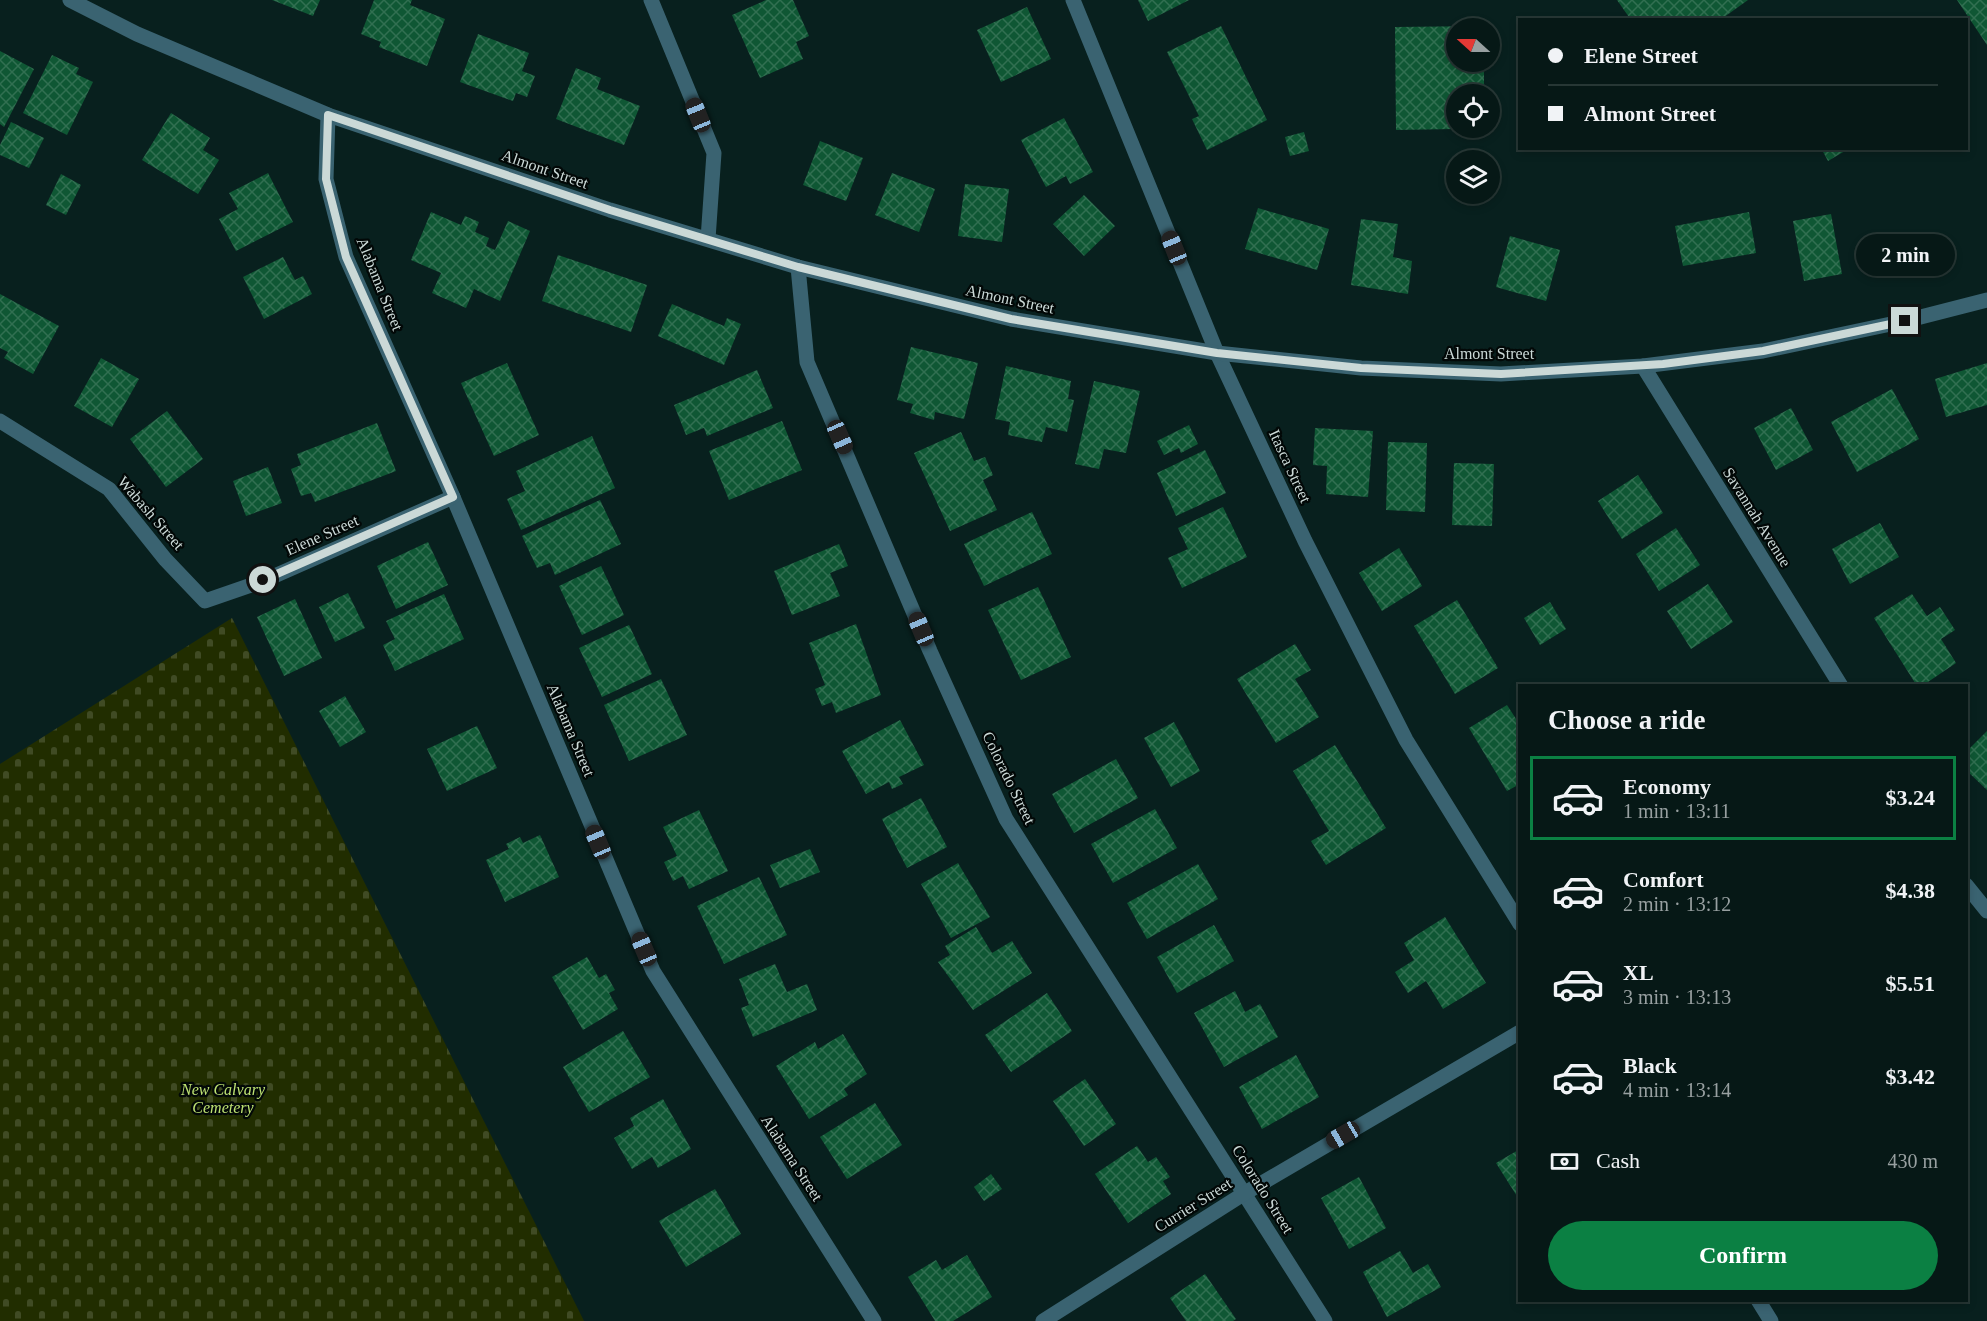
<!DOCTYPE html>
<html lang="en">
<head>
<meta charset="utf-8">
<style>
  body { margin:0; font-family:"Times New Roman",serif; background:#142523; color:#f1f3f6; height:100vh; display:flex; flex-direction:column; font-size:22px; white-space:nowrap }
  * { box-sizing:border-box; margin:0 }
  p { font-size:20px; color:#98a0a1 }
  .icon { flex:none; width:33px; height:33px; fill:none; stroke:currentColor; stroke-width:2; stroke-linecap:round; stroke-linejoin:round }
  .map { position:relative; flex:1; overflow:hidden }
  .drawer { position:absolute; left:1518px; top:684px; width:450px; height:618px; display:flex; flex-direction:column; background:#061816; border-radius:0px; box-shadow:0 3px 9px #0003,0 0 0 2px #273735 }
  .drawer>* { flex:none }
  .hud { position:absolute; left:1518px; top:18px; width:450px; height:132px; border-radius:0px; box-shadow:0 3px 9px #0003,0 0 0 2px #273735; display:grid; align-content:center; height:132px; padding:0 30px; background:#061816 }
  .needle { width:39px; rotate:291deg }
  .tools { position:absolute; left:1446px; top:18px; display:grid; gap:12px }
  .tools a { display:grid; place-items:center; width:54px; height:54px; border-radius:50%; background:#061816; box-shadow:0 3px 9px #0003,0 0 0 2px #273735; font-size:30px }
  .end { position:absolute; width:27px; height:27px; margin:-14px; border:8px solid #cbd9d7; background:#111; box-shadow:0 0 0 3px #111 }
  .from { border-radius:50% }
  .bubble { position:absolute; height:42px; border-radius:21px; background:#061816; box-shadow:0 3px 9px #0003,0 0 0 2px #273735; font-size:20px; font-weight:800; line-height:42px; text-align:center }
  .car { position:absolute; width:18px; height:36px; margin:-18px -9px; border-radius:8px; box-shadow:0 0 4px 2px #0007; background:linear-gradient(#222 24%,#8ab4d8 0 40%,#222 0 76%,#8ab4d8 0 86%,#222 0) }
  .hud b { display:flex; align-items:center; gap:21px; height:57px; font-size:22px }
  .hud b+b { border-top:2px solid #273735 }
  .hud i { width:15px; height:15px; background:#f1f3f6 }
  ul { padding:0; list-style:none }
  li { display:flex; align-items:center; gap:18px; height:84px; margin:0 12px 9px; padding:0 18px; border:3px solid transparent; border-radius:0px }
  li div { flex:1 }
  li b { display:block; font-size:22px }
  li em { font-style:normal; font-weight:800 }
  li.on { border-color:#0b8043 }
  li>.icon { width:54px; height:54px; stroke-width:1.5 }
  h2 { padding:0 30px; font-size:27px; line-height:72px }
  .pay { display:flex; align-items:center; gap:15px; height:66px; padding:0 30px; font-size:22px }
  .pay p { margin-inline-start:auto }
  .primary-button { display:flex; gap:12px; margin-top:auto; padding:12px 30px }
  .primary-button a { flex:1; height:69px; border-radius:36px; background:#0b8043; color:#fff; font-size:24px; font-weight:800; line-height:69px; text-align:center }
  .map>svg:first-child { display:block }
  .cemetery { fill:url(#cemetery-stones) }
  .building { fill:url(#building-cross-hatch) }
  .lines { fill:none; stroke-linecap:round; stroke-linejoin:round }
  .minor { stroke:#3a6371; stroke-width:15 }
  .tertiary { stroke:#3a6371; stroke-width:15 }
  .route { stroke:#cbd9d7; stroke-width:8 }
  .labels { text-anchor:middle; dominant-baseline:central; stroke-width:4.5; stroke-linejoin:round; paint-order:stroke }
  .street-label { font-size:16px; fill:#cbd9d7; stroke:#020807 }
  .park-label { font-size:16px; font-style:italic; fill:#bde172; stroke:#020807 }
</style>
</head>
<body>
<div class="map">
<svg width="1987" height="1321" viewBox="0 0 1987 1321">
  <defs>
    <pattern id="cemetery-stones" width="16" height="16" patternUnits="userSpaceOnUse" patternTransform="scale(1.5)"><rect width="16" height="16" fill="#212d00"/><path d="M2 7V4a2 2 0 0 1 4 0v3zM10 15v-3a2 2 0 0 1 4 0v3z" fill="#404b24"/></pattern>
    <pattern id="building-cross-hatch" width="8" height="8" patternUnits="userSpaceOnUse" patternTransform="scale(1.5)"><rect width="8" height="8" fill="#0f5734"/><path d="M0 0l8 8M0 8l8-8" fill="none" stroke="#316f51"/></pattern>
  </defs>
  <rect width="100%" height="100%" fill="#08201e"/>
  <polygon class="cemetery" points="232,618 584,1321 0,1321 0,764"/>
  <g class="building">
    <polygon points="272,0 320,0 313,16"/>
    <polygon points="374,0 412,0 410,5 445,19 427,66 379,47 381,42 361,34"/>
    <polygon points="766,0 793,0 809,36 796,42 803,59 760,78 732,15"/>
    <polygon points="1138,0 1189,0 1148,21"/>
    <polygon points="1617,0 1748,0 1720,20 1631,20"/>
    <polygon points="1957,0 1987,0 1987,45"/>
    <polygon points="1027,7 1051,59 1001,82 977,30"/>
    <polygon points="1221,26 1267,120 1207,150 1192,119 1199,116 1167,52"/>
    <polygon points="1483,26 1483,28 1456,28 1456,62 1484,62 1484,94 1456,94 1456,129 1396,130 1395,27"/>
    <polygon points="478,34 529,53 522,71 535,76 527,97 516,93 513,101 460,82"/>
    <polygon points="0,51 34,69 4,127 0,124"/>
    <polygon points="52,55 79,68 76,74 93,82 67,135 23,113"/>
    <polygon points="576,68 601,78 597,89 640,106 624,145 556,119"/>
    <polygon points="171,113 210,138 203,150 219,160 198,194 142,160"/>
    <polygon points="1064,118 1093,172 1070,184 1066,176 1046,187 1021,140"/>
    <polygon points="11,122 44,138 29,168 0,155 0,145"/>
    <polygon points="1304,132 1309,151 1290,156 1285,137"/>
    <polygon points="820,141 863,158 846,201 803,185"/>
    <polygon points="1821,148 1850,148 1828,161"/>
    <polygon points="268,173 293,222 236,251 219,219 238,209 229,193"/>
    <polygon points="892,173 935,189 919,232 875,215"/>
    <polygon points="61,174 81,185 66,215 46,205"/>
    <polygon points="965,184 1009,189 1002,242 958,236"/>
    <polygon points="1084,195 1115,226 1084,256 1053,224"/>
    <polygon points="1258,208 1329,229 1317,270 1245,249"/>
    <polygon points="431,212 461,225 465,216 479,222 475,232 489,238 486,246 495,250 508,221 530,231 500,301 474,289 466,308 432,293 441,273 411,260"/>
    <polygon points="1749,212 1756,253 1683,266 1675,226"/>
    <polygon points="1831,214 1842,274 1804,281 1793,221"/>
    <polygon points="1361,219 1398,224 1393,257 1412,261 1408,294 1351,285"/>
    <polygon points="1510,236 1560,250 1546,301 1496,287"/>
    <polygon points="558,255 647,285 631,332 542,301"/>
    <polygon points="283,257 295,280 303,276 312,294 264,319 243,277"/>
    <polygon points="0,294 59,326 33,374 4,358 8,352 0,348"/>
    <polygon points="672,304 724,326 727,318 741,324 724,365 658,336"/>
    <polygon points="911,347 978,363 964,419 935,412 934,420 910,413 913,404 897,400"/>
    <polygon points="101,358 139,379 112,427 74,406"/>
    <polygon points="507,363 539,435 494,456 461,383"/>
    <polygon points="1987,363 1987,405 1946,417 1935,379"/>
    <polygon points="1006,366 1071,381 1068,399 1074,400 1067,432 1046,427 1042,442 1008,435 1010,422 995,419"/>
    <polygon points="757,370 773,408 707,436 704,428 686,435 674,405"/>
    <polygon points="1094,381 1140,391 1126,453 1104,449 1099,469 1075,464"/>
    <polygon points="1892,389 1919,439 1857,472 1831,422"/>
    <polygon points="1791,408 1813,450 1776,470 1754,428"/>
    <polygon points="167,411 203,459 166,487 130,439"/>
    <polygon points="782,421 802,470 729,500 709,451"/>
    <polygon points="377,423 396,471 315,502 311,493 301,496 291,469 301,465 297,454"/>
    <polygon points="1189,425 1198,444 1181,453 1179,448 1164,455 1157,441"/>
    <polygon points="1315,428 1373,431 1368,497 1326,494 1327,466 1313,465"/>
    <polygon points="961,432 974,461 985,457 993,475 983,480 997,510 950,531 914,453"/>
    <polygon points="592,436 615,488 521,530 507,499 525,491 516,471"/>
    <polygon points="1388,442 1427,443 1425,512 1386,510"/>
    <polygon points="1205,450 1226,493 1176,516 1157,473"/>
    <polygon points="1454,463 1494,464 1492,526 1452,525"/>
    <polygon points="268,467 282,503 246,516 233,481"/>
    <polygon points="1638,475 1663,513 1622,539 1598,501"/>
    <polygon points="600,500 621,544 555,575 550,563 537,568 522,536"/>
    <polygon points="1223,507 1247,557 1182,588 1168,558 1188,549 1178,528"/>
    <polygon points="1032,512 1052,554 984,586 964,544"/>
    <polygon points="1880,523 1899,557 1850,584 1832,549"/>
    <polygon points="1676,528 1700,565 1659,591 1636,554"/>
    <polygon points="428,542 448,585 396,609 377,566"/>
    <polygon points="839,544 848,566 830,573 840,596 792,615 774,571"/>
    <polygon points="1399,548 1422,586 1382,611 1359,573"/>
    <polygon points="601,566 624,615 582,635 559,586"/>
    <polygon points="1708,584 1733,622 1691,649 1667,611"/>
    <polygon points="1038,587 1071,657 1021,680 988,610"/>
    <polygon points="348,593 365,628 335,642 319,607"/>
    <polygon points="444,594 464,639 395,671 383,645 395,639 386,621"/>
    <polygon points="1912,594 1927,616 1940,607 1955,630 1941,639 1956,663 1922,686 1917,686 1874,618"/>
    <polygon points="295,599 322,658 284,676 257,617"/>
    <polygon points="1457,600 1498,668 1455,694 1414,626"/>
    <polygon points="1550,602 1566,629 1540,645 1524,618"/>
    <polygon points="856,624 881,695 836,713 832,702 822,706 815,689 825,685 809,643"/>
    <polygon points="629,625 652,674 602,697 579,648"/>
    <polygon points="1295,644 1311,670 1295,679 1319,717 1276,743 1237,679"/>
    <polygon points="661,679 687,735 629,761 604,705"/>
    <polygon points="345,696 366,732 340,747 319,711"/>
    <polygon points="1507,705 1520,725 1520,784 1507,791 1469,728"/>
    <polygon points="900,720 924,765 899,777 903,784 892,789 889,782 866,794 842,751"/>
    <polygon points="1174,722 1200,771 1171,787 1144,738"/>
    <polygon points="477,726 497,768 447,791 427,749"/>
    <polygon points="1987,731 1987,790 1966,770 1966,752"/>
    <polygon points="1335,745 1386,828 1326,865 1311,841 1329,831 1293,771"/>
    <polygon points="1116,759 1138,798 1074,833 1052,794"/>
    <polygon points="921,798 947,847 907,868 882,819"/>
    <polygon points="1155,809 1177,848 1113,883 1091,844"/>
    <polygon points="699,810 728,871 689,889 683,876 673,881 664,862 677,856 663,827"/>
    <polygon points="540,835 559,877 505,902 486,860 509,849 506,844 520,837 523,843"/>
    <polygon points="810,849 820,872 780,888 770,865"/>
    <polygon points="958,863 990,917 951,938 921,884"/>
    <polygon points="1198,864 1218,899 1147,939 1127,903"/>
    <polygon points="759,877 787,935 724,964 697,906"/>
    <polygon points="1445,917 1486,983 1443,1009 1426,981 1408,993 1395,972 1414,960 1404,943"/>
    <polygon points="1214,925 1234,961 1177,993 1157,957"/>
    <polygon points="976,927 992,953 1012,941 1032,973 973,1010 938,962 950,955 945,946"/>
    <polygon points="587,957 599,978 606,974 615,990 609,993 618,1009 583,1030 552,977"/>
    <polygon points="775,964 787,992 807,984 817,1010 753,1037 741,1008 749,1005 739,979"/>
    <polygon points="1235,991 1245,1012 1260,1004 1278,1037 1224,1067 1194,1013"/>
    <polygon points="1047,993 1072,1031 1011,1072 985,1035"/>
    <polygon points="623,1031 650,1077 589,1112 563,1067"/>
    <polygon points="843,1034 867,1074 844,1089 848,1095 809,1119 776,1066 815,1042 818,1049"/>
    <polygon points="1296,1055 1319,1097 1262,1129 1239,1087"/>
    <polygon points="1085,1079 1116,1124 1084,1146 1053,1101"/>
    <polygon points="663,1099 691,1149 658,1168 652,1157 632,1169 614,1138 634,1126 630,1118"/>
    <polygon points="875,1103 902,1145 847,1179 820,1137"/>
    <polygon points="1137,1146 1148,1162 1156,1157 1170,1177 1163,1181 1171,1194 1128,1223 1095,1174"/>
    <polygon points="1520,1149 1520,1201 1496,1163"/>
    <polygon points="991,1174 1002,1189 984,1201 974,1187"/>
    <polygon points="1359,1177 1386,1228 1349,1249 1321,1198"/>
    <polygon points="715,1189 741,1234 686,1267 659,1221"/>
    <polygon points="1400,1251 1413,1273 1428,1264 1441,1287 1387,1317 1363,1272"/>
    <polygon points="967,1255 992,1297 953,1321 935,1321 908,1277 936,1260 942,1270"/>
    <polygon points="1205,1274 1236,1319 1233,1321 1186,1321 1170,1298"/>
  </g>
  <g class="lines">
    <g class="minor">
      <polyline points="651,0 714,153 708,239"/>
      <polyline points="1073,0 1217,353 1305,541 1406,740 1520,924"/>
      <polyline points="328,115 326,179 346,257 453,497 653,971 874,1321"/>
      <polyline points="798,267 807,362 930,651 1006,819 1325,1321"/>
      <polyline points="1643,366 1841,686"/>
      <polyline points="0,421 109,489 165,559 205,601 263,581 453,497"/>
      <polyline points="1966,885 1987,911"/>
      <polyline points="1758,1300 1771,1321"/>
      <polyline points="1043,1321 1245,1193 1520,1032"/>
    </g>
    <polyline class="tertiary" points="70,0 137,34 328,115 610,210 798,267 1011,319 1217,353 1361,368 1501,374 1643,366 1763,351 1905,321 1987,300"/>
  </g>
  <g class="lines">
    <polyline class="route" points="263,580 453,497 346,257 326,179 328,115 610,210 798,267 1011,319 1217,353 1361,368 1501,374 1663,364 1763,351 1905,321"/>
  </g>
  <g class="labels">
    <g class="street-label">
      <text transform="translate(545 169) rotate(19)">Almont Street</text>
      <text transform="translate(380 284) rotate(68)">Alabama Street</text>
      <text transform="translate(1010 299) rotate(12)">Almont Street</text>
      <text x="1489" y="353">Almont Street</text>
      <text transform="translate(1290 466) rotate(65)">Itasca Street</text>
      <text transform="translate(151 513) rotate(49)">Wabash Street</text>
      <text transform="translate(1757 517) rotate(58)">Savannah Avenue</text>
      <text transform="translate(322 535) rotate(-24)">Elene Street</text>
      <text transform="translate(571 730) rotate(67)">Alabama Street</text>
      <text transform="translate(1009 778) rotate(64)">Colorado Street</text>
      <text transform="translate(792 1158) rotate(57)">Alabama Street</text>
      <text transform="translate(1263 1189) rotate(58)">Colorado Street</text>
      <text transform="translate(1193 1205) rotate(-32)">Currier Street</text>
    </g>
    <g class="park-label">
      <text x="223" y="1089">New Calvary<tspan x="223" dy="18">Cemetery</tspan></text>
    </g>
  </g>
</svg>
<div class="tools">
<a><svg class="needle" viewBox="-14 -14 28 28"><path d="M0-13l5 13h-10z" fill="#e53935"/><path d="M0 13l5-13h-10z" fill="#98a0a1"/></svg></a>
<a><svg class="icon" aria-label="locate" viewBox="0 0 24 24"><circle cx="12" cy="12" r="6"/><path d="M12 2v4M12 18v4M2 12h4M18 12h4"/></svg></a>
<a><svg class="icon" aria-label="layers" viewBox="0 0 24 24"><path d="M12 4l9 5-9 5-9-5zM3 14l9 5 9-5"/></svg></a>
</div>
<i class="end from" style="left:263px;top:580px"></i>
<i class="end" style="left:1905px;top:321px"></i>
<div class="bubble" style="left:1856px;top:234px;width:99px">2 min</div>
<i class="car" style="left:698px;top:115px;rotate:338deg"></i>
<i class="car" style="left:1174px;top:248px;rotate:338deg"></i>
<i class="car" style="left:840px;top:437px;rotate:156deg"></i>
<i class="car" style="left:921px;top:629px;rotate:337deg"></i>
<i class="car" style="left:598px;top:842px;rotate:337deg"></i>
<i class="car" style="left:644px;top:949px;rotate:337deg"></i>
<i class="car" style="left:1343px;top:1135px;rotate:240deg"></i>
<div class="hud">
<b><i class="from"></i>Elene Street</b>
<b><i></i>Almont Street</b>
</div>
<section class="drawer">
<h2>Choose a ride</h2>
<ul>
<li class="on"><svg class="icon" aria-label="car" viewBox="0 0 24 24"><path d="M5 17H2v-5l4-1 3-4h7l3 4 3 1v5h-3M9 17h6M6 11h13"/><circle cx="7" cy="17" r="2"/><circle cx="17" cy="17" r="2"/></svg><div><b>Economy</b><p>1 min · 13:11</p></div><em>$3.24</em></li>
<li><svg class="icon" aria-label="car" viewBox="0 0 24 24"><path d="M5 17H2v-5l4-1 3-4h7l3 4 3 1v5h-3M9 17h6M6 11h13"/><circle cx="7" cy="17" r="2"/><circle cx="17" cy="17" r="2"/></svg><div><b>Comfort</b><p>2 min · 13:12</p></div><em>$4.38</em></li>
<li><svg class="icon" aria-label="car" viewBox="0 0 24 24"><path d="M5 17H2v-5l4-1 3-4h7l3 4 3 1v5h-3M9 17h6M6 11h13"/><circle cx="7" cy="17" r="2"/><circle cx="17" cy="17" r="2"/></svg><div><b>XL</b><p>3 min · 13:13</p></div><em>$5.51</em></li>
<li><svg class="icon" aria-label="car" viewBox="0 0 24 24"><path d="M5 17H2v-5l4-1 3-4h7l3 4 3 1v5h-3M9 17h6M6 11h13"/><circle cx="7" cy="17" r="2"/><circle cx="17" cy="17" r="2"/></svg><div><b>Black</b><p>4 min · 13:14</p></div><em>$3.42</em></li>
</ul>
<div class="pay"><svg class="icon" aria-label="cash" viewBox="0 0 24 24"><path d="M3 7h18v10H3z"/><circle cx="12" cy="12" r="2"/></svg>Cash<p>430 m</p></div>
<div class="primary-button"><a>Confirm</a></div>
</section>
</div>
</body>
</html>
